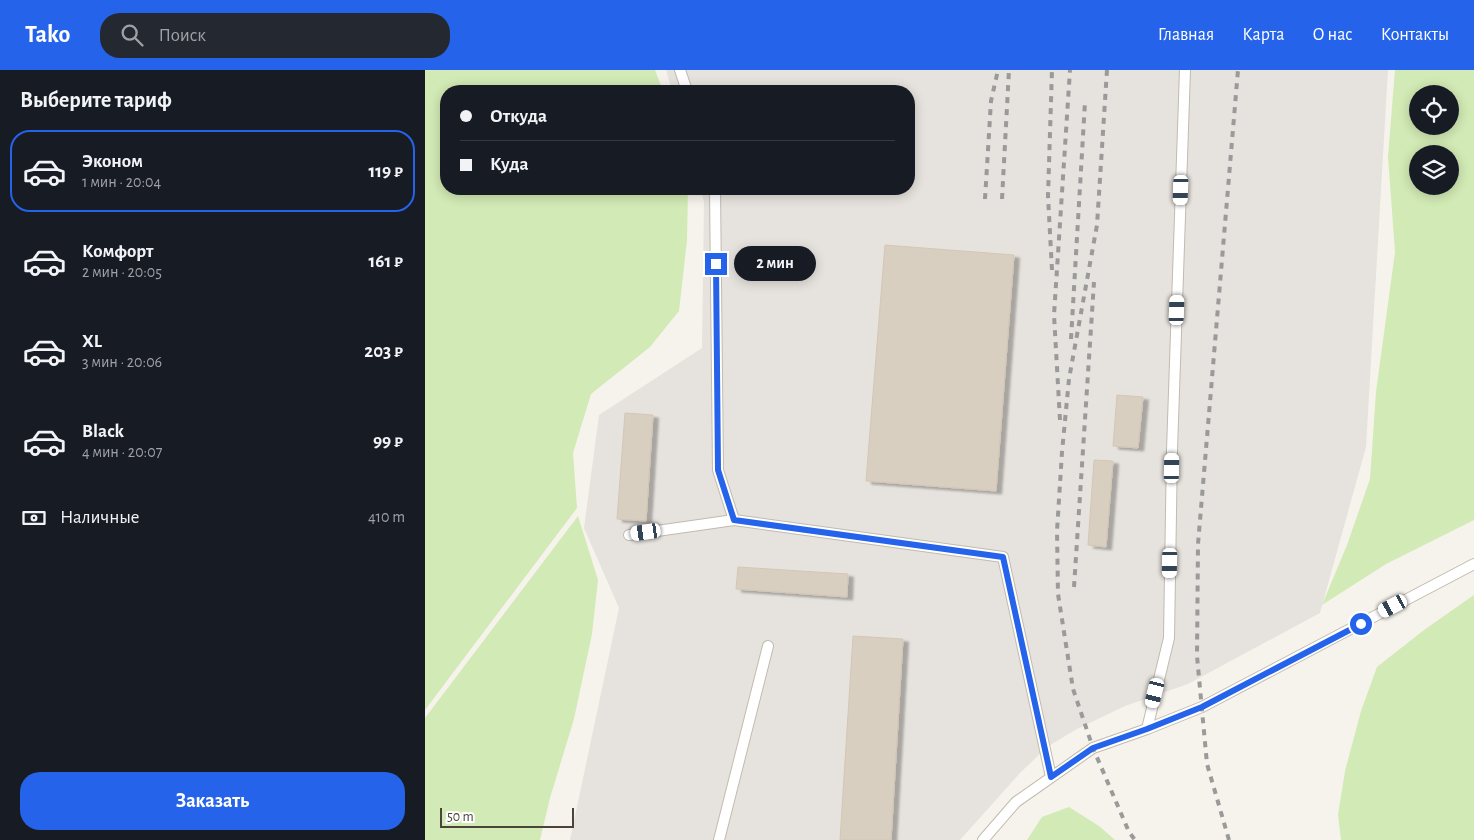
<!DOCTYPE html>
<html lang="ru">
<head>
<meta charset="utf-8">
<style>
  body { margin:0; font-family:"Alegreya Sans",sans-serif; background:#242831; color:#f1f3f6; height:100vh; display:flex; flex-direction:column; font-size:19px; white-space:nowrap }
  * { box-sizing:border-box; margin:0 }
  p { font-size:16px; color:#9ea1a6 }
  .icon { flex:none; width:28px; height:28px; fill:none; stroke:currentColor; stroke-width:2; stroke-linecap:round; stroke-linejoin:round }
  .map { position:relative; flex:1; overflow:hidden }
  .side { display:flex; flex-direction:column; background:#171b24; width:425px }
  .side>* { flex:none }
  .guide { position:absolute; left:15px; top:15px; width:475px; height:110px; border-radius:20px; box-shadow:0 2px 12px #0003; display:grid; align-content:center; height:110px; padding:0 20px; background:#171b24 }
  .fabs { position:absolute; left:984px; top:15px; display:grid; gap:10px }
  .fabs a { display:grid; place-items:center; width:50px; height:50px; border-radius:50%; background:#171b24; box-shadow:0 2px 12px #0003; font-size:25px }
  .scale { position:absolute; left:15px; bottom:12px; width:134px; box-sizing:border-box; padding-left:5px; border:2px solid #4b4439; border-top:0; font-size:14px; line-height:18px; white-space:nowrap; color:#4b4439; -webkit-text-stroke:4px #fff; paint-order:stroke }
  .end { position:absolute; width:22px; height:22px; margin:-11px; border:6px solid #2563eb; background:#fff; box-shadow:0 0 0 2px #fff }
  .from { border-radius:50% }
  .bubble { position:absolute; height:35px; border-radius:18px; background:#171b24; box-shadow:0 2px 12px #0003; font-size:16px; font-weight:700; line-height:35px; text-align:center }
  .car { position:absolute; width:15px; height:30px; margin:-15px -8px; border-radius:6px; box-shadow:0 0 4px 1px #0007; background:linear-gradient(#fff 24%,#345 0 40%,#fff 0 76%,#345 0 86%,#fff 0) }
  .guide b { display:flex; align-items:center; gap:18px; height:48px; font-size:19px }
  .guide b+b { border-top:1px solid #363941 }
  .guide i { width:12px; height:12px; background:#f1f3f6 }
  ul { padding:0; list-style:none }
  li { display:flex; align-items:center; gap:15px; height:82px; margin:0 10px 8px; padding:0 10px; border:2px solid transparent; border-radius:20px }
  li div { flex:1 }
  li b { display:block; font-size:19px }
  li em { font-style:normal; font-weight:700 }
  li.active { border-color:#2563eb }
  li>.icon { width:45px; height:45px; stroke-width:1.5 }
  h2 { padding:0 20px; font-size:22px; line-height:60px }
  .pay { display:flex; align-items:center; gap:12px; height:55px; padding:0 20px; font-size:19px }
  .pay p { margin-inline-start:auto }
  .action { display:flex; gap:10px; margin-top:auto; padding:10px 20px }
  .action a { flex:1; height:58px; border-radius:20px; background:#2563eb; color:#fff; font-size:20px; font-weight:700; line-height:58px; text-align:center }
  header { display:flex; align-items:center; gap:30px; box-sizing:border-box; height:70px; padding:0 25px; background:#2563eb; color:#fff }
  header strong { font-size:24px }
  nav { display:flex; gap:28px; margin-inline-start:auto; font-size:18px }
  .search { width:350px; height:45px; background:#242831; display:flex; align-items:center; gap:12px; box-sizing:border-box; padding:0 18px; border-radius:20px; color:#9ea1a6; font-size:19px }
  main { display:flex; flex:1; min-height:0 }
  .map>svg:first-child { display:block }
  .industrial { fill:#e6e2dd }
  .green { fill:#d2eab5; fill-rule:evenodd }
  .building { fill:#d8cfc1; stroke:#d3c7b4; filter:url(#shadow) }
  .lines { fill:none; stroke-linecap:round; stroke-linejoin:round }
  .service-casing { stroke:#c2bbae; stroke-width:12 }
  .service { stroke:#fff; stroke-width:10 }
  .rail { stroke:#9a9a9a; stroke-width:4; stroke-dasharray:6 6; stroke-linecap:butt }
  .route { stroke:#2563eb; stroke-width:6 }
</style>
</head>
<body>
<header>
<strong>Tako</strong>
<div class="search"><svg class="icon" aria-label="search" viewBox="0 0 24 24"><circle cx="10" cy="10" r="6"/><path d="M15 15l6 6"/></svg>Поиск</div>
<nav><a>Главная</a><a>Карта</a><a>О нас</a><a>Контакты</a></nav>
</header>
<main>
<section class="side">
<h2>Выберите тариф</h2>
<ul>
<li class="active"><svg class="icon" aria-label="car" viewBox="0 0 24 24"><path d="M5 17H2v-5l4-1 3-4h7l3 4 3 1v5h-3M9 17h6M6 11h13"/><circle cx="7" cy="17" r="2"/><circle cx="17" cy="17" r="2"/></svg><div><b>Эконом</b><p>1 мин · 20:04</p></div><em>119 ₽</em></li>
<li><svg class="icon" aria-label="car" viewBox="0 0 24 24"><path d="M5 17H2v-5l4-1 3-4h7l3 4 3 1v5h-3M9 17h6M6 11h13"/><circle cx="7" cy="17" r="2"/><circle cx="17" cy="17" r="2"/></svg><div><b>Комфорт</b><p>2 мин · 20:05</p></div><em>161 ₽</em></li>
<li><svg class="icon" aria-label="car" viewBox="0 0 24 24"><path d="M5 17H2v-5l4-1 3-4h7l3 4 3 1v5h-3M9 17h6M6 11h13"/><circle cx="7" cy="17" r="2"/><circle cx="17" cy="17" r="2"/></svg><div><b>XL</b><p>3 мин · 20:06</p></div><em>203 ₽</em></li>
<li><svg class="icon" aria-label="car" viewBox="0 0 24 24"><path d="M5 17H2v-5l4-1 3-4h7l3 4 3 1v5h-3M9 17h6M6 11h13"/><circle cx="7" cy="17" r="2"/><circle cx="17" cy="17" r="2"/></svg><div><b>Black</b><p>4 мин · 20:07</p></div><em>99 ₽</em></li>
</ul>
<div class="pay"><svg class="icon" aria-label="cash" viewBox="0 0 24 24"><path d="M3 7h18v10H3z"/><circle cx="12" cy="12" r="2"/></svg>Наличные<p>410 m</p></div>
<div class="action"><a>Заказать</a></div>
</section>
<div class="map">
<svg width="1049" height="770" viewBox="0 0 1049 770">
  <defs>
    <filter id="shadow"><feDropShadow dx="5.5" dy="3" stdDeviation="1" flood-color="#0004"/></filter>
  </defs>
  <rect width="100%" height="100%" fill="#f6f3ec"/>
  <polygon class="industrial" points="241,0 963,0 941,377 895,543 763,614 700,636 650,660 622,677 595,703 535,770 145,770 194,538 159,458 174,345 277,278 279,132 276,119 484,119 484,21 247,21"/>
  <g class="green">
    <polygon points="0,0 230,0 238,21 21,21 21,119 263,119 262,170 254,241 225,277 166,324 148,383 152,438 0,640"/>
    <path d="M970 0H1049V450L961 494 897 535 922 475 945 409 951 322 970 182 963 87ZM992 24H1025V56H992ZM992 84H1025V116H992Z"/>
    <polygon points="153,446 173,510 167,564 149,649 125,728 115,770 0,770 0,648"/>
    <polygon points="1049,525 1049,770 916,770 913,745 920,701 936,641 952,597 999,560"/>
    <polygon points="644,737 674,756 690,770 602,770 617,747"/>
  </g>
  <g class="building">
    <polygon points="460,175 589,185 571,421 441,411"/>
    <polygon points="692,325 718,327 713,378 688,376"/>
    <polygon points="200,343 228,345 221,451 192,449"/>
    <polygon points="669,390 688,391 681,477 663,475"/>
    <polygon points="313,497 423,504 422,527 311,519"/>
    <polygon points="428,566 478,569 466,770 415,770"/>
  </g>
  <g class="lines">
    <defs>
      <g id="service">
        <polyline points="255,0 262,21"/>
        <polyline points="290,119 293,400 309,450"/>
        <polyline points="204,465 309,450 578,487 626,707"/>
        <polyline points="722,659 744,568 747,380 760,0"/>
        <polyline points="294,770 343,576"/>
        <polyline points="558,770 591,732 668,678 722,659 777,637 1049,494"/>
      </g>
    </defs>
    <use href="#service" class="service-casing"/>
    <use href="#service" class="service"/>
    <g class="rail">
      <polyline points="682,0 672,155 644,309 637,382 632,461 633,524 648,619 668,678 704,762 710,770"/>
      <polyline points="560,129 566,31 573,0"/>
      <polyline points="577,129 584,0"/>
      <polyline points="627,200 623,126 627,0"/>
      <polyline points="646,269 660,32"/>
      <polyline points="635,350 629,245 645,0"/>
      <polyline points="649,517 669,212"/>
      <polyline points="804,770 782,694 772,586 773,474 813,0"/>
    </g>
  </g>
  <g class="lines">
    <polyline class="route" points="291,194 293,400 309,450 578,487 626,707 668,678 722,659 777,637 936,554"/>
  </g>
</svg>
<div class="fabs">
<a><svg class="icon" aria-label="locate" viewBox="0 0 24 24"><circle cx="12" cy="12" r="6"/><path d="M12 2v4M12 18v4M2 12h4M18 12h4"/></svg></a>
<a><svg class="icon" aria-label="layers" viewBox="0 0 24 24"><path d="M12 4l9 5-9 5-9-5zM3 14l9 5 9-5"/></svg></a>
</div>
<div class="scale">50 m</div>
<i class="end from" style="left:936px;top:554px"></i>
<i class="end" style="left:291px;top:194px"></i>
<div class="bubble" style="left:309px;top:176px;width:82px">2 мин</div>
<i class="car" style="left:756px;top:120px;rotate:182deg"></i>
<i class="car" style="left:752px;top:240px;rotate:2deg"></i>
<i class="car" style="left:747px;top:398px;rotate:1deg"></i>
<i class="car" style="left:221px;top:462px;rotate:262deg"></i>
<i class="car" style="left:745px;top:493px;rotate:181deg"></i>
<i class="car" style="left:968px;top:536px;rotate:242deg"></i>
<i class="car" style="left:730px;top:623px;rotate:194deg"></i>
<div class="guide">
<b><i class="from"></i>Откуда</b>
<b><i></i>Куда</b>
</div>
</div>
</main>
</body>
</html>
